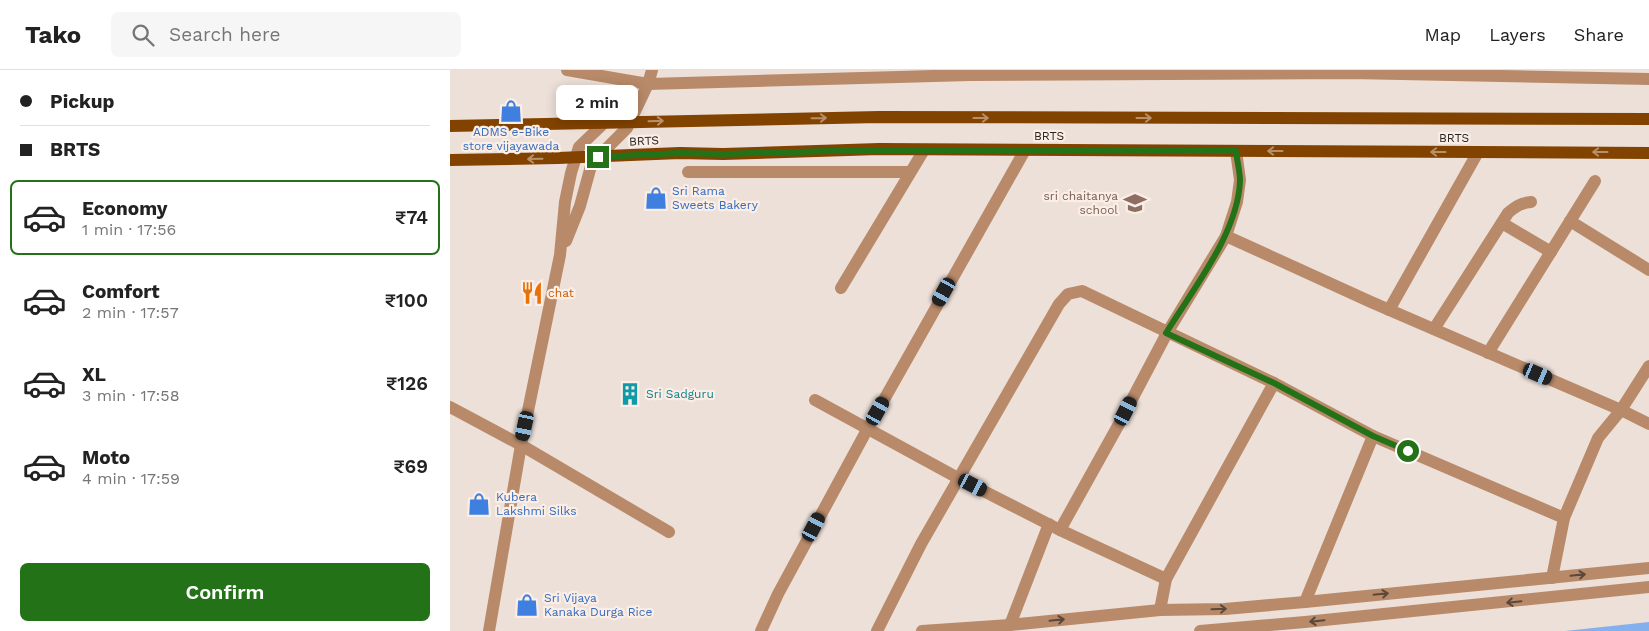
<!DOCTYPE html>
<html lang="en">
<head>
<meta charset="utf-8">
<style>
  body { margin:0; font-family:"Work Sans",sans-serif; background:#f6f6f6; color:#222; height:100vh; display:flex; flex-direction:column; font-size:19px; white-space:nowrap }
  * { box-sizing:border-box; margin:0 }
  p { font-size:16px; color:#767676 }
  .icon { flex:none; width:28px; height:28px; fill:none; stroke:currentColor; stroke-width:2; stroke-linecap:round; stroke-linejoin:round }
  .map { position:relative; flex:1; overflow:hidden }
  .sheet { display:flex; flex-direction:column; background:#fff; width:450px }
  .sheet>* { flex:none }
  .banner { display:grid; align-content:center; height:110px; padding:0 20px; background:#fff }
  .end { position:absolute; width:22px; height:22px; margin:-11px; border:6px solid #237218; background:#fff; box-shadow:0 0 0 2px #fff }
  .from { border-radius:50% }
  .bubble { position:absolute; height:35px; border-radius:8px; background:#fff; box-shadow:0 2px 12px #0003; font-size:16px; font-weight:600; line-height:35px; text-align:center }
  .car { position:absolute; width:15px; height:30px; margin:-15px -8px; border-radius:6px; box-shadow:0 0 4px 1px #0007; background:linear-gradient(#222 24%,#8ab4d8 0 40%,#222 0 76%,#8ab4d8 0 86%,#222 0) }
  .banner b { display:flex; align-items:center; gap:18px; height:48px; font-size:19px }
  .banner b+b { border-top:1px solid #e0e0e0 }
  .banner i { width:12px; height:12px; background:#222 }
  ul { padding:0; list-style:none }
  li { display:flex; align-items:center; gap:15px; height:75px; margin:0 10px 8px; padding:0 10px; border:2px solid transparent; border-radius:8px }
  li div { flex:1 }
  li b { display:block; font-size:19px }
  li em { font-style:normal; font-weight:600 }
  li.current { border-color:#237218 }
  li>.icon { width:45px; height:45px; stroke-width:1.5 }
  .primary-button { display:flex; gap:10px; margin-top:auto; padding:10px 20px }
  .primary-button a { flex:1; height:58px; border-radius:8px; background:#237218; color:#fff; font-size:20px; font-weight:600; line-height:58px; text-align:center }
  header { display:flex; align-items:center; gap:30px; box-sizing:border-box; height:70px; padding:0 25px; background:#fff; border-bottom:1px solid #e0e0e0 }
  header strong { font-size:24px }
  nav { display:flex; gap:28px; margin-inline-start:auto; font-size:18px }
  .search { width:350px; height:45px; background:#f6f6f6; display:flex; align-items:center; gap:12px; box-sizing:border-box; padding:0 18px; border-radius:8px; color:#767676; font-size:19px }
  main { display:flex; flex:1; min-height:0 }
  .map>svg:first-child { display:block }
  .water { fill:#84b0ee }
  .lines { fill:none; stroke-linecap:round; stroke-linejoin:round }
  .minor { stroke:#b88a69; stroke-width:12 }
  .tertiary { stroke:#b88a69; stroke-width:12 }
  .primary { stroke:#824300; stroke-width:12 }
  .oneway { stroke:#b89068 }
  .oneway2 { stroke:#5b483b }
  .route { stroke:#237218; stroke-width:6 }
  .labels { text-anchor:middle; dominant-baseline:central; stroke-width:4.5; stroke-linejoin:round; paint-order:stroke }
  .shop-label { font-size:12px; fill:#366cbe; stroke:#faeee6; text-anchor:start }
  .street-label { font-size:12px; fill:#292422; stroke:#faeee6 }
  .education-label { font-size:12px; fill:#785e54; stroke:#faeee6; text-anchor:end }
  .food-label { font-size:12px; fill:#c56008; stroke:#faeee6; text-anchor:start }
  .culture-label { font-size:12px; fill:#0d838f; stroke:#faeee6; text-anchor:start }
</style>
</head>
<body>
<header>
<strong>Tako</strong>
<div class="search"><svg class="icon" aria-label="search" viewBox="0 0 24 24"><circle cx="10" cy="10" r="6"/><path d="M15 15l6 6"/></svg>Search here</div>
<nav><a>Map</a><a>Layers</a><a>Share</a></nav>
</header>
<main>
<section class="sheet">
<div class="banner">
<b><i class="from"></i>Pickup</b>
<b><i></i>BRTS</b>
</div>
<ul>
<li class="current"><svg class="icon" aria-label="car" viewBox="0 0 24 24"><path d="M5 17H2v-5l4-1 3-4h7l3 4 3 1v5h-3M9 17h6M6 11h13"/><circle cx="7" cy="17" r="2"/><circle cx="17" cy="17" r="2"/></svg><div><b>Economy</b><p>1 min · 17:56</p></div><em>₹74</em></li>
<li><svg class="icon" aria-label="car" viewBox="0 0 24 24"><path d="M5 17H2v-5l4-1 3-4h7l3 4 3 1v5h-3M9 17h6M6 11h13"/><circle cx="7" cy="17" r="2"/><circle cx="17" cy="17" r="2"/></svg><div><b>Comfort</b><p>2 min · 17:57</p></div><em>₹100</em></li>
<li><svg class="icon" aria-label="car" viewBox="0 0 24 24"><path d="M5 17H2v-5l4-1 3-4h7l3 4 3 1v5h-3M9 17h6M6 11h13"/><circle cx="7" cy="17" r="2"/><circle cx="17" cy="17" r="2"/></svg><div><b>XL</b><p>3 min · 17:58</p></div><em>₹126</em></li>
<li><svg class="icon" aria-label="car" viewBox="0 0 24 24"><path d="M5 17H2v-5l4-1 3-4h7l3 4 3 1v5h-3M9 17h6M6 11h13"/><circle cx="7" cy="17" r="2"/><circle cx="17" cy="17" r="2"/></svg><div><b>Moto</b><p>4 min · 17:59</p></div><em>₹69</em></li>
</ul>
<div class="primary-button"><a>Confirm</a></div>
</section>
<div class="map">
<svg width="1199" height="561" viewBox="0 0 1199 561">
  <rect width="100%" height="100%" fill="#ece0d9"/>
  <polygon class="water" points="1199,552 1199,561 1115,561"/>
  <g class="lines">
    <g class="minor">
      <polyline points="198,14 520,5 901,3 1199,9"/>
      <polyline points="786,81 790,110 787,132 776,166 921,232 1171,340 1199,354"/>
      <polyline points="238,102 460,102"/>
      <polyline points="1120,151 1199,200"/>
      <polyline points="1052,153 1101,182"/>
      <polyline points="391,218 474,80"/>
      <polyline points="939,240 1028,82"/>
      <path d="M984 259 1058 143C1066 136 1071 133 1081 132"/>
      <polyline points="1038,283 1145,111"/>
      <polyline points="365,330 508,408 610,460 716,509"/>
      <polyline points="0,337 71,375 219,462"/>
      <polyline points="1114,448 1148,368 1171,340 1199,296"/>
      <polyline points="610,460 669,354 717,263 776,166"/>
      <polyline points="855,532 923,366"/>
      <polyline points="710,540 716,509 824,313"/>
      <polyline points="560,555 599,454"/>
      <polyline points="311,561 328,524 418,358 575,80"/>
      <polyline points="427,561 471,474 609,234 618,224 632,221 824,313 923,366 1114,448 1102,508"/>
    </g>
    <g class="tertiary">
      <polyline points="117,0 198,14"/>
      <polyline points="116,171 130,136 141,96 148,87 177,58 198,14 202,0"/>
      <polyline points="39,561 71,375 110,185 115,132 121,103 129,77 154,53"/>
      <polyline points="472,561 560,555 710,540 775,539 855,532 1199,498"/>
      <polyline points="750,561 855,552 1199,517"/>
    </g>
    <g class="primary">
      <polyline points="0,56 429,47 1199,49"/>
      <polyline points="0,90 108,88 230,83 273,84 429,79 1199,83"/>
    </g>
  </g>
  <defs><path id="oneway-shaft" d="M-6 0H5M1.5-3L5.5 0L1.5 3" fill="none" stroke-width="1.6" stroke-linecap="round" stroke-linejoin="round" transform="scale(1.25)"/></defs>
  <g class="oneway">
    <use href="#oneway-shaft" transform="translate(369 48) rotate(-1)"/>
    <use href="#oneway-shaft" transform="translate(531 48)"/>
    <use href="#oneway-shaft" transform="translate(694 48)"/>
    <use href="#oneway-shaft" transform="translate(206 51) rotate(-2)"/>
    <use href="#oneway-shaft" transform="translate(825 81) rotate(-180)"/>
    <use href="#oneway-shaft" transform="translate(988 82) rotate(-180)"/>
    <use href="#oneway-shaft" transform="translate(1150 82) rotate(-180)"/>
    <use href="#oneway-shaft" transform="translate(85 89) rotate(179)"/>
  </g>
  <g class="oneway2">
    <use href="#oneway-shaft" transform="translate(1128 505) rotate(-6)"/>
    <use href="#oneway-shaft" transform="translate(931 524) rotate(-6)"/>
    <use href="#oneway-shaft" transform="translate(1064 532) rotate(174)"/>
    <use href="#oneway-shaft" transform="translate(769 539) rotate(-2)"/>
    <use href="#oneway-shaft" transform="translate(607 550) rotate(-6)"/>
    <use href="#oneway-shaft" transform="translate(867 551) rotate(174)"/>
  </g>
  <g class="lines">
    <path class="route" d="M148 87 230 83 273 84 413 80 786 81C787 91 790 101 790 111 788 163 743 219 716 263L824 313 923 366 958 381"/>
  </g>
  <defs>
    <symbol id="shop-bare" viewBox="-9 -9 18 18"><path d="M-5-2.5h2.3a2.7 3.5 0 0 1 5.4 0H5L5.5 6h-11ZM-1.5-2.5h3a1.5 2.3 0 0 0-3 0Z" fill="#3f7fe0" stroke="#faeee6" stroke-width="2.5" paint-order="stroke"/></symbol>
    <symbol id="school-bare" viewBox="-9 -9 18 18"><path d="M0-5L7-2L0 1L-7-2ZM-4 1L0 2.5L4 1V4Q0 6-4 4Z" fill="#8d6e63" stroke="#faeee6" stroke-width="2.5" paint-order="stroke"/></symbol>
    <symbol id="restaurant-bare" viewBox="-9 -9 18 18"><path d="M-5-6h1v4h1v-4h1v4h1v-4h1v5L-1.5 .5V6h-2V.5L-5-1ZM5-6V6H3V1.5H1.5Q1.5-4 5-6Z" fill="#e8710a" stroke="#faeee6" stroke-width="2.5" paint-order="stroke"/></symbol>
    <symbol id="building-bare" viewBox="-9 -9 18 18"><path d="M-4-6H4V6H1V3H-1V6H-4ZM-2.5-4.3h1.7v1.8h-1.7ZM.8-4.3h1.7v1.8H.8ZM-2.5-1h1.7V.8h-1.7ZM.8-1h1.7V.8H.8Z" fill="#0f9aa8" stroke="#faeee6" stroke-width="2.5" paint-order="stroke"/></symbol>
  </defs>
  <g fill-rule="evenodd">
    <use href="#shop-bare" x="45" y="25" width="32" height="32"/>
    <use href="#shop-bare" x="190" y="112" width="32" height="32"/>
    <use href="#school-bare" x="669" y="117" width="32" height="32"/>
    <use href="#restaurant-bare" x="66" y="207" width="32" height="32"/>
    <use href="#building-bare" x="164" y="308" width="32" height="32"/>
    <use href="#shop-bare" x="13" y="418" width="32" height="32"/>
    <use href="#shop-bare" x="61" y="519" width="32" height="32"/>
  </g>
  <g class="labels">
    <g class="shop-label">
      <text x="61" y="62" text-anchor="middle">ADMS e-Bike<tspan x="61" dy="14">store vijayawada</tspan></text>
      <text x="222" y="121">Sri Rama<tspan x="222" dy="14">Sweets Bakery</tspan></text>
      <text x="46" y="427">Kubera<tspan x="46" dy="14">Lakshmi Silks</tspan></text>
      <text x="94" y="528">Sri Vijaya<tspan x="94" dy="14">Kanaka Durga Rice</tspan></text>
    </g>
    <g class="street-label">
      <text x="599" y="66">BRTS</text>
      <text x="1004" y="68">BRTS</text>
      <text transform="translate(194 71) rotate(-3)">BRTS</text>
    </g>
    <g class="education-label">
      <text x="668" y="126">sri chaitanya<tspan x="668" dy="14">school</tspan></text>
    </g>
    <g class="food-label">
      <text x="98" y="223">chat</text>
    </g>
    <g class="culture-label">
      <text x="196" y="324">Sri Sadguru</text>
    </g>
  </g>
</svg>
<i class="end from" style="left:958px;top:381px"></i>
<i class="end" style="left:148px;top:87px"></i>
<div class="bubble" style="left:106px;top:15px;width:82px">2 min</div>
<i class="car" style="left:494px;top:222px;rotate:209deg"></i>
<i class="car" style="left:1088px;top:304px;rotate:113deg"></i>
<i class="car" style="left:428px;top:341px;rotate:29deg"></i>
<i class="car" style="left:676px;top:341px;rotate:27deg"></i>
<i class="car" style="left:75px;top:356px;rotate:192deg"></i>
<i class="car" style="left:523px;top:415px;rotate:117deg"></i>
<i class="car" style="left:364px;top:457px;rotate:28deg"></i>
</div>
</main>
</body>
</html>
